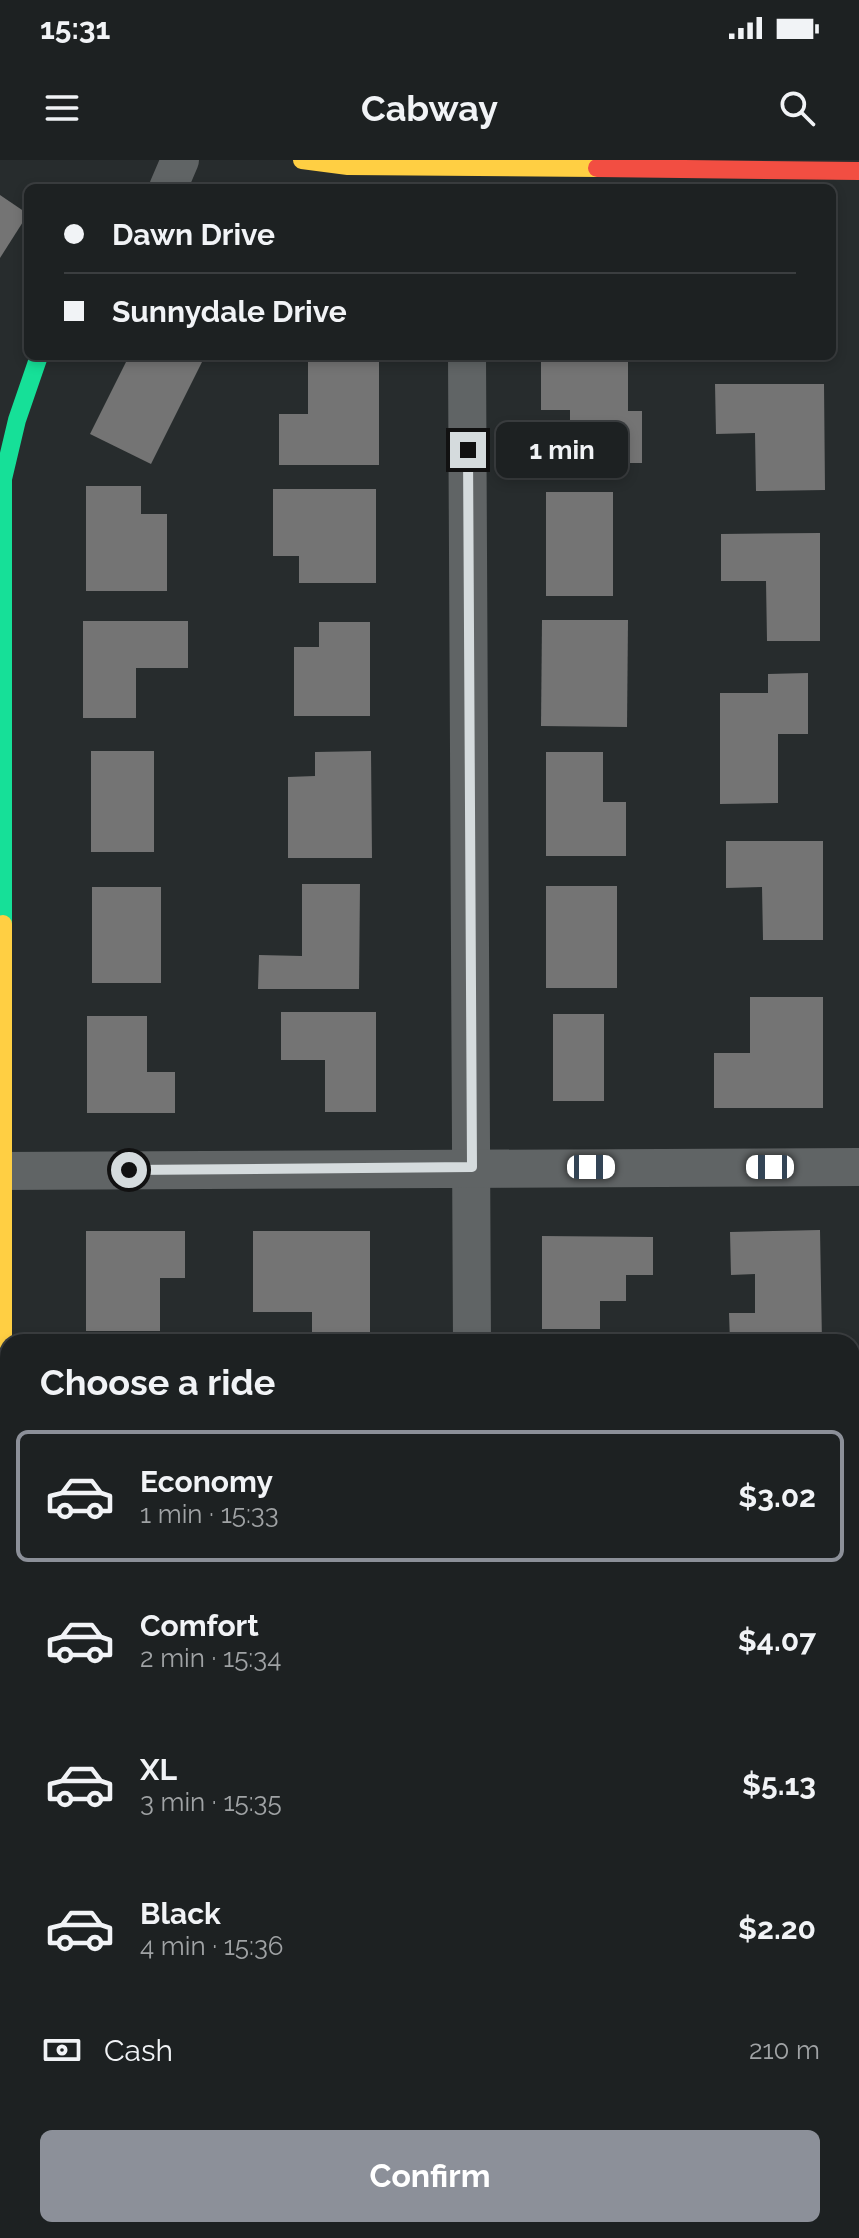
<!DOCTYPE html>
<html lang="en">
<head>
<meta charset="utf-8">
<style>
  body { margin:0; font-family:Raleway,sans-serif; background:#25292a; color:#f1f3f6; height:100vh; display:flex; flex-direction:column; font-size:30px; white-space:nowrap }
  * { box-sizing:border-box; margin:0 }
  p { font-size:26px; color:#a0a3a5 }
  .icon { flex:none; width:44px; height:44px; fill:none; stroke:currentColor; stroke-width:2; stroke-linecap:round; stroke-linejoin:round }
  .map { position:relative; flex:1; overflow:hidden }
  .drawer { position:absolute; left:0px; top:1174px; width:860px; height:904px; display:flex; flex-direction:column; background:#1d2122; border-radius:24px 24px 0 0; box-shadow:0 4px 12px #0003,0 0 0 2px #3b3e40 }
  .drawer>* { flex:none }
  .guide { position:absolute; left:24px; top:24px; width:812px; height:176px; border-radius:12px; box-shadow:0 4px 12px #0003,0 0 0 2px #3b3e40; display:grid; align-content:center; height:176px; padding:0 40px; background:#1d2122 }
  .end { position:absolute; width:36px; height:36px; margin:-18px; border:10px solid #d5dbdd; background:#111; box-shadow:0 0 0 4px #111 }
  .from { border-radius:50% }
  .bubble { position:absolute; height:56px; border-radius:12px; background:#1d2122; box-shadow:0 4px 12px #0003,0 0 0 2px #3b3e40; font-size:26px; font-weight:700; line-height:56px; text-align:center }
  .car { position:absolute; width:24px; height:48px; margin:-24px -12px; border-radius:10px; box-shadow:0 0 6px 2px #0007; background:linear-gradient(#fff 24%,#345 0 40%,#fff 0 76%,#345 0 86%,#fff 0) }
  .guide b { display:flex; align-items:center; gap:28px; height:76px; font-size:30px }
  .guide b+b { border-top:2px solid #3b3e40 }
  .guide i { width:20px; height:20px; background:#f1f3f6 }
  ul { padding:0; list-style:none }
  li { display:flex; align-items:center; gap:24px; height:132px; margin:0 16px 12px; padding:0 24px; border:4px solid transparent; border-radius:12px }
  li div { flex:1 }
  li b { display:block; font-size:30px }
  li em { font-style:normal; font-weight:700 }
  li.selected { border-color:#8c9099 }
  li>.icon { width:72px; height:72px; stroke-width:1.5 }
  h2 { padding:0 40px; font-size:36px; line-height:96px }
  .pay { display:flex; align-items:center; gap:20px; height:88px; padding:0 40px; font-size:30px }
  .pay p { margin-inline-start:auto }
  .cta { display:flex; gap:16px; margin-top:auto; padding:16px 40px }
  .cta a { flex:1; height:92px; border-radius:12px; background:#8c9099; color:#fff; font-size:32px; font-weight:700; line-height:92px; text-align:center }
  .status { display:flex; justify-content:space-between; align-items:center; height:56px; padding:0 40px; background:#1d2122; direction:ltr }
  .status svg { height:22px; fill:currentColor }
  header { display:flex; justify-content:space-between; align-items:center; height:104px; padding:0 40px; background:#1d2122; font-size:36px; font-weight:700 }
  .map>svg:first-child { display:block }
  .building { fill:#747474 }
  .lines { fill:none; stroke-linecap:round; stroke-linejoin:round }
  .street { stroke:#606465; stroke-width:38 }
  .fast { stroke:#16e098; stroke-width:18 }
  .slow { stroke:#ffcf43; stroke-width:18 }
  .jam { stroke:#f24e42; stroke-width:18 }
  .route { stroke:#d5dbdd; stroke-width:10 }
</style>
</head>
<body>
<div class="status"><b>15:31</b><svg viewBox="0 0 49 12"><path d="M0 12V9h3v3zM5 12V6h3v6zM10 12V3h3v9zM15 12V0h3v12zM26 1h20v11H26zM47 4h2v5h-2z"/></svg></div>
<header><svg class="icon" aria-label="menu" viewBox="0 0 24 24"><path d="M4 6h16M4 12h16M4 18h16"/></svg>Cabway<svg class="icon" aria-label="search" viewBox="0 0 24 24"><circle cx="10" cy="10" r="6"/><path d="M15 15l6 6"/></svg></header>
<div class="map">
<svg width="859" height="2078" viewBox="0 0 859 2078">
  <rect width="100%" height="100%" fill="#272c2d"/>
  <g class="building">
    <polygon points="0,35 28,54 0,98"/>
    <polygon points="129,196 205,196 151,304 90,274"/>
    <polygon points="541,197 628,198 628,251 642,251 642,303 570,303 570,250 541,250"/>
    <polygon points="308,200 379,200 379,305 279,305 279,254 308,254"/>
    <polygon points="715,224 824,224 825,330 756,331 755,273 716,274"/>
    <polygon points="86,326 141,326 141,354 167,354 167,431 86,431"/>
    <polygon points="273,329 376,329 376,423 299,423 299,396 273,396"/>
    <rect x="546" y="332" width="67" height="104"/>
    <polygon points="820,373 820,481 767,481 766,421 721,421 721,374"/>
    <polygon points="542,460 628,460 627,567 541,566"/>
    <polygon points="83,461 188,461 188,508 136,508 136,558 83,558"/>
    <polygon points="319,462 370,462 370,556 294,556 294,487 319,487"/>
    <polygon points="808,513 808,574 778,574 778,643 720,644 720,533 768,533 768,514"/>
    <rect x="91" y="591" width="63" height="101"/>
    <polygon points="371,591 372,698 288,698 288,617 315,616 315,592"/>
    <polygon points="546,592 603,592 603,642 626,642 626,696 546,696"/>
    <polygon points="726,681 823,681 823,780 763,780 762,727 726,728"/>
    <polygon points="302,724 360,724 359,829 258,829 259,795 302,796"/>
    <rect x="546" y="726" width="71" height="102"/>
    <rect x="92" y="727" width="69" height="96"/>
    <polygon points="750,837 823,837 823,948 714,948 714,893 750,893"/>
    <polygon points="281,852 376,852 376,952 325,952 325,900 281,900"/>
    <rect x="553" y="854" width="51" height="87"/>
    <polygon points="87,856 147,856 147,912 175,912 175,953 87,953"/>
    <polygon points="820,1070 822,1182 730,1182 729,1153 755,1153 755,1114 731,1115 730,1072"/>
    <polygon points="86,1071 185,1071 185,1118 160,1118 160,1171 86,1171"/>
    <polygon points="253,1071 370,1071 370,1173 312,1173 312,1152 253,1152"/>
    <polygon points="542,1076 653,1077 653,1115 626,1115 626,1141 600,1141 600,1169 542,1169"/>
    <rect x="697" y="2070" width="134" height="8"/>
  </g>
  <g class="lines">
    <g class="street">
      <polyline points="168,28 180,0"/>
      <polyline points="467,196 472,1182"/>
      <polyline points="0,1011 859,1007"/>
      <polyline points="472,2070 472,2078"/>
    </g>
    <g class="fast">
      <polyline points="3,764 3,319 17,260 39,196"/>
      <polyline points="3,1207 3,2078"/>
    </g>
    <g class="slow">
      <polyline points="302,0 348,6 597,8"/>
      <polyline points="3,764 3,1207"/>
    </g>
    <polyline class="jam" points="597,8 859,11"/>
  </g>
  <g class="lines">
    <polyline class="route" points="129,1010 472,1007 468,290"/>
  </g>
</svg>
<i class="end from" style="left:129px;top:1010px"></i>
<i class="end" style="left:468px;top:290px"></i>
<div class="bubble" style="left:496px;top:262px;width:132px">1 min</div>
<i class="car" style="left:591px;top:1007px;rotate:90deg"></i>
<i class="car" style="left:770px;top:1007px;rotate:270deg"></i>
<div class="guide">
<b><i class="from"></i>Dawn Drive</b>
<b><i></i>Sunnydale Drive</b>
</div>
<section class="drawer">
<h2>Choose a ride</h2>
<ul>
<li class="selected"><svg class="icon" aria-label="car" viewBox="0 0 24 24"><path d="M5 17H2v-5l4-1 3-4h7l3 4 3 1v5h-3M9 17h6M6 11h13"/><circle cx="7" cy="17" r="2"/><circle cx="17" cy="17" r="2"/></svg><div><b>Economy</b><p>1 min · 15:33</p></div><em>$3.02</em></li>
<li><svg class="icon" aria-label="car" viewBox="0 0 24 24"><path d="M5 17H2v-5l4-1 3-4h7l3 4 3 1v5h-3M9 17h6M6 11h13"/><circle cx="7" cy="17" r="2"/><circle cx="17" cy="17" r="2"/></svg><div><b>Comfort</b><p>2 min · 15:34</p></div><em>$4.07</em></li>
<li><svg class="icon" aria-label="car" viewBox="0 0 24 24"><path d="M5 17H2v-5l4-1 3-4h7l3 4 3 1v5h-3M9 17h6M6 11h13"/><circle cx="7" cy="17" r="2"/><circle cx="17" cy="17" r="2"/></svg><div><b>XL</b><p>3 min · 15:35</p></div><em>$5.13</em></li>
<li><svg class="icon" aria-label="car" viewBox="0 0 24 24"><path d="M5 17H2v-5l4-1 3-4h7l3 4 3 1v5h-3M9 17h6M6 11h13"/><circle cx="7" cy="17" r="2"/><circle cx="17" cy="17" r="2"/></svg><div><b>Black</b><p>4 min · 15:36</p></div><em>$2.20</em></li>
</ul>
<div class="pay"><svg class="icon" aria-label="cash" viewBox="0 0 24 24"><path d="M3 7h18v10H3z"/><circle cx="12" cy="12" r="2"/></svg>Cash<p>210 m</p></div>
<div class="cta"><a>Confirm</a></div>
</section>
</div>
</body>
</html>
